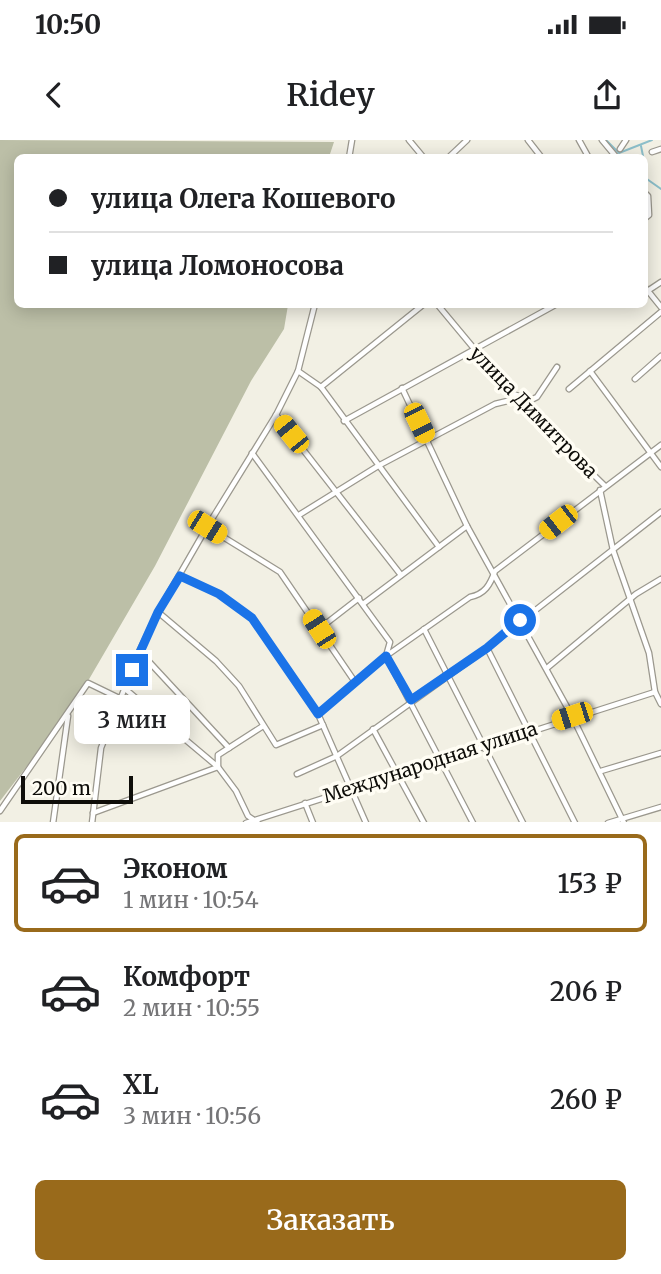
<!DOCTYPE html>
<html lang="ru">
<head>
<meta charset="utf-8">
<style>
  body { margin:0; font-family:Merriweather,serif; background:#f2f2f2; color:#202124; height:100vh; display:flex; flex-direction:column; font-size:26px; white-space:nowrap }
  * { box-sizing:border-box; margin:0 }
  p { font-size:23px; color:#757577 }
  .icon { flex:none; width:38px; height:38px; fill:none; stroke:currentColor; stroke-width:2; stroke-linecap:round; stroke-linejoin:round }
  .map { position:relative; height:682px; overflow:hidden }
  .panel { display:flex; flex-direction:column; background:#fff; flex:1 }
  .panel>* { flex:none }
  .hud { position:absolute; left:14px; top:14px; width:634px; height:154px; border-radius:10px; box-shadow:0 4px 18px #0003; display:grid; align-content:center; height:154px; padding:0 35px; background:#fff }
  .scale { position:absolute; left:21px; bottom:18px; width:112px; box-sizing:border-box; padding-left:7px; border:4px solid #0e0d09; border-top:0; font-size:19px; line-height:24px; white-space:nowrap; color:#0e0d09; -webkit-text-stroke:5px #fffdf4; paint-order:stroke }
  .end { position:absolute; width:32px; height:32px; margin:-16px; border:9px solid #1a73e8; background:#fff; box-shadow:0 0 0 4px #fff }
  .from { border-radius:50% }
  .bubble { position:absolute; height:49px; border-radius:10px; background:#fff; box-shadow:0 4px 18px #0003; font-size:23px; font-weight:600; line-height:49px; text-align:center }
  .car { position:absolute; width:21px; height:42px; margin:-21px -10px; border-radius:9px; box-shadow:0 0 5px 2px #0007; background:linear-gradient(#f5c518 24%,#345 0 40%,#f5c518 0 76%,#345 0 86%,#f5c518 0) }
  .hud b { display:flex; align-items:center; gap:24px; height:66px; font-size:26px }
  .hud b+b { border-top:2px solid #e0e0e0 }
  .hud i { width:18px; height:18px; background:#202124 }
  ul { padding:12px 0 0; list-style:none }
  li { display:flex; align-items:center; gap:21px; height:98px; margin:0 14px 10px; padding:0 21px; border:4px solid transparent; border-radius:10px }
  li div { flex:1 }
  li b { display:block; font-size:26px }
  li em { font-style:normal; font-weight:600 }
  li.selected { border-color:#996a1b }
  li>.icon { width:63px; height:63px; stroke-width:1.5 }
  .action { display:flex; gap:14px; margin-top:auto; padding:14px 35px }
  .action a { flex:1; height:80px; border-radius:10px; background:#996a1b; color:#fff; font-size:28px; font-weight:600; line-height:80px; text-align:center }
  .status { display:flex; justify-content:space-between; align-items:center; height:49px; padding:0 35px; background:#fff; direction:ltr }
  .status svg { height:19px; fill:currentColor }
  header { display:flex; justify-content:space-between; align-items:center; height:91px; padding:0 35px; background:#fff; font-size:32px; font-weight:600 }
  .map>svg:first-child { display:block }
  .green { fill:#bcbfa7 }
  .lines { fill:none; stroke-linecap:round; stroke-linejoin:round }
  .stream { stroke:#8cbfca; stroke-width:2 }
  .minor-casing { stroke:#9b988e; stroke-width:7 }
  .minor { stroke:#fff; stroke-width:4.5 }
  .route { stroke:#1a73e8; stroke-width:9 }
  .labels { text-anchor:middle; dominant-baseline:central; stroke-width:7; stroke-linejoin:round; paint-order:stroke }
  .street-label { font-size:19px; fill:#0e0d09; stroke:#fffdf4 }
</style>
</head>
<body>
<div class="status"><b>10:50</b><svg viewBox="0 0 49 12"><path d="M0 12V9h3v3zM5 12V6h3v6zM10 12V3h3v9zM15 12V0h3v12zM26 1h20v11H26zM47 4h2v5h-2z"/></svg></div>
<header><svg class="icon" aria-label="back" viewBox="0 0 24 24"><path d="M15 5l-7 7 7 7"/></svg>Ridey<svg class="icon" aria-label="share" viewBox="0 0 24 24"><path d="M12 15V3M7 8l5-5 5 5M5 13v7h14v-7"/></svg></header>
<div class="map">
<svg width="661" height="683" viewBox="0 0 661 683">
  <rect width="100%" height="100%" fill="#f2f0e4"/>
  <polygon class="green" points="0,0 334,2 329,17 18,18 18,164 288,165 284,189 251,241 155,426 74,565 0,661"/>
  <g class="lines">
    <g class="stream">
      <polyline points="606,0 619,13 652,0"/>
      <polyline points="641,6 644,21"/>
      <polyline points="644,37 661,49"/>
    </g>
    <defs>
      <g id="minor">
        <polyline points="409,0 424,18"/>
        <polyline points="528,0 542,18"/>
        <polyline points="579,0 589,18"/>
        <polyline points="602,0 617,18"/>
        <polyline points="620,9 626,0"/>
        <polyline points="652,12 661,9"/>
        <polyline points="349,18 352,0"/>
        <polyline points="448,18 467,0"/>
        <polyline points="644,52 648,56 649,75 644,79"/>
        <polyline points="644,146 661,167"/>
        <polyline points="649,150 661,142"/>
        <polyline points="437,164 516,259 605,346"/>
        <polyline points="298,231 321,247 439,407"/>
        <polyline points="590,231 661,327"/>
        <polyline points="635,239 661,216"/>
        <polyline points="321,247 424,164"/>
        <polyline points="402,248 467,386 572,576 624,683"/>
        <polyline points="569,249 661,172"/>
        <polyline points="513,254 531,260 537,257 557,227"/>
        <polyline points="276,275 401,435"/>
        <polyline points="344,281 557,164"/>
        <polyline points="252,313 390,502 386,516 473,683"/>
        <polyline points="600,350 613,410 649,513 655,552 661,564"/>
        <polyline points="299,375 378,326 495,264 516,259"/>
        <polyline points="207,387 280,432 355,542"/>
        <polyline points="180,436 219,454 252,478 318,574 366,683"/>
        <polyline points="363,464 467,386"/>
        <polyline points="158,472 216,521 239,546 276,605 323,585"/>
        <polyline points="319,489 359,458"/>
        <polyline points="424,489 523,683"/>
        <polyline points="487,508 575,683"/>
        <polyline points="140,512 229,608"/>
        <polyline points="547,528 636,454 661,439"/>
        <polyline points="124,548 218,627 236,651 248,676 258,683"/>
        <path d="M318 574 386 516 470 457C485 454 490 445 495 431L661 305"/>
        <polyline points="373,589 424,683"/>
        <polyline points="601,631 661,613"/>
        <polyline points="297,634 337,616 487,508 661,372"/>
        <polyline points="305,663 313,683"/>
        <polyline points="0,671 88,543 121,559"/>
        <polyline points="93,673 218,627 218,615 263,586"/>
        <polyline points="53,683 68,576"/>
        <polyline points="92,683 101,608 139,512 158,472 207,387 276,275 298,231 315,164"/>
        <polyline points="246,683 655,552"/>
        <polyline points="608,683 661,667"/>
      </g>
    </defs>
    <use href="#minor" class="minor-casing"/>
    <use href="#minor" class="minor"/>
  </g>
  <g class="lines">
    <polyline class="route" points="132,530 158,472 180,436 219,454 252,478 318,574 386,516 411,560 487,508 520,480"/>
  </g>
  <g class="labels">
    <g class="street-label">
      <text transform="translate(534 272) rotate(46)">улица Димитрова</text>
      <text transform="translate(430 622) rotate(-18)">Международная улица</text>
    </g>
  </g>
</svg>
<div class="scale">200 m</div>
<i class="end from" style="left:520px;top:480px"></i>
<i class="end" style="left:132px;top:530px"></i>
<div class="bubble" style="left:74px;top:555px;width:116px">3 мин</div>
<i class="car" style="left:419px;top:283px;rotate:154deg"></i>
<i class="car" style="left:291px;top:294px;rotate:321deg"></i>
<i class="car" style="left:558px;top:382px;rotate:232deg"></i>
<i class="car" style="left:207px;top:387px;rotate:122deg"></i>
<i class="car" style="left:319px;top:489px;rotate:327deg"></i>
<i class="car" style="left:572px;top:576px;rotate:252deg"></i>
<div class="hud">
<b><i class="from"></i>улица Олега Кошевого</b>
<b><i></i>улица Ломоносова</b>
</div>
</div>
<section class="panel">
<ul>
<li class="selected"><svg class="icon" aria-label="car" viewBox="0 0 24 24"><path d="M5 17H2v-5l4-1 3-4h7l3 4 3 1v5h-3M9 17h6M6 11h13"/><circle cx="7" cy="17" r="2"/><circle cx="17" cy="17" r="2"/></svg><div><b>Эконом</b><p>1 мин · 10:54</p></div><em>153 ₽</em></li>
<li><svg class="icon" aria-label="car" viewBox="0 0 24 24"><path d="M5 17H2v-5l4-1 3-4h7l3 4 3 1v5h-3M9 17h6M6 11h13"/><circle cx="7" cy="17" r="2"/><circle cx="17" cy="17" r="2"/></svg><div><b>Комфорт</b><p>2 мин · 10:55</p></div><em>206 ₽</em></li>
<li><svg class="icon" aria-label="car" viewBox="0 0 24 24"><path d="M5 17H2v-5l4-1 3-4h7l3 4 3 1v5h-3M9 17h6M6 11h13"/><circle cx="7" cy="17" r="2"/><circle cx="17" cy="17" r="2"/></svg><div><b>XL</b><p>3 мин · 10:56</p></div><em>260 ₽</em></li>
</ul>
<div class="action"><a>Заказать</a></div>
</section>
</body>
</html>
